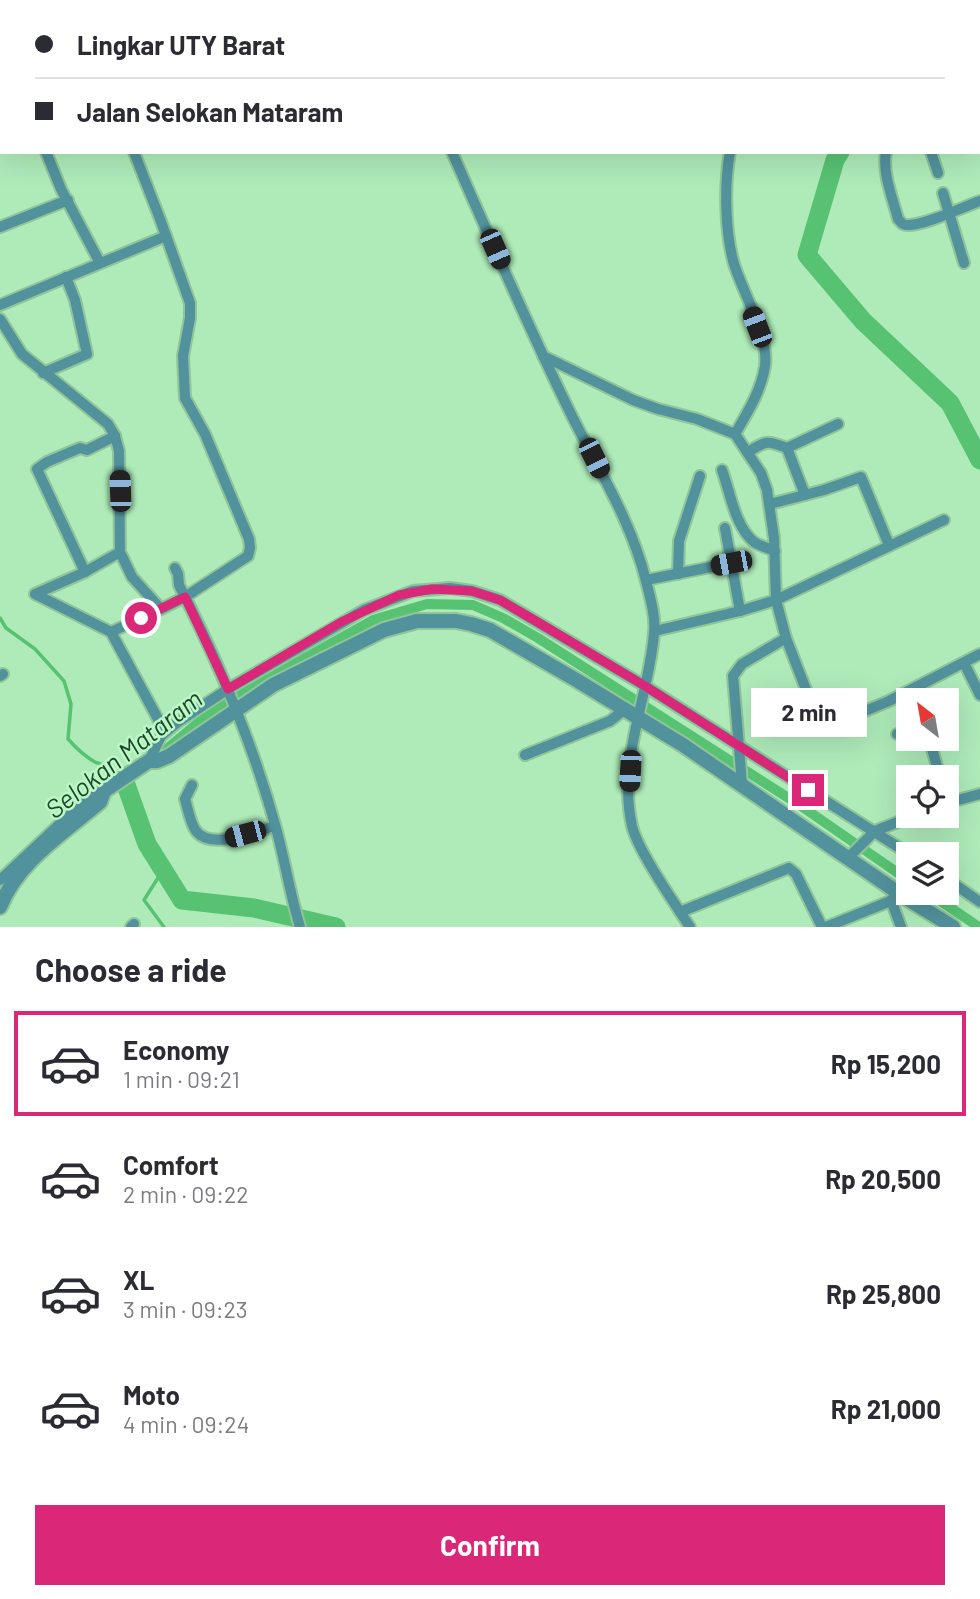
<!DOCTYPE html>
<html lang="en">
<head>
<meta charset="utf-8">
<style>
  body { margin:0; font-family:Barlow,sans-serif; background:#f7f7f7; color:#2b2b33; height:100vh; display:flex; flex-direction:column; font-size:26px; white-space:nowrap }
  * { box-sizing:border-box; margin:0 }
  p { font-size:23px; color:#7c7c81 }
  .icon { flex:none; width:38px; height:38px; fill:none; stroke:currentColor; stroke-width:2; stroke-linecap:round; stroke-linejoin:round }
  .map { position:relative; height:927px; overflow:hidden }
  .panel { display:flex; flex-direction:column; background:#fff; flex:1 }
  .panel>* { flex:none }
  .top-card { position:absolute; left:0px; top:0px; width:980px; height:154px; box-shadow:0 7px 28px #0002; display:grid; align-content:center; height:154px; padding:0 35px; background:#fff }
  .needle { width:46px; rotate:329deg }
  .fabs { position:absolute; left:896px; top:688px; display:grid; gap:14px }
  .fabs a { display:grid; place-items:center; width:63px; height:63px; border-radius:0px; background:#fff; box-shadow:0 7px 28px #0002; font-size:35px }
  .end { position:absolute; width:32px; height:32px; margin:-16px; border:9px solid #db2777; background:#fff; box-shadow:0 0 0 4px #fff }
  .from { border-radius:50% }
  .bubble { position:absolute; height:49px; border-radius:0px; background:#fff; box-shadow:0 7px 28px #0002; font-size:23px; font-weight:700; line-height:49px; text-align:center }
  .car { position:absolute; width:21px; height:42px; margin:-21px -10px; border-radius:9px; box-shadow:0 0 5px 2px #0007; background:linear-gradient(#222 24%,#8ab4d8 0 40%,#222 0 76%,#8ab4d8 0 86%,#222 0) }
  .top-card b { display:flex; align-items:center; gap:24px; height:66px; font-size:26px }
  .top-card b+b { border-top:2px solid #e1e1e2 }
  .top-card i { width:18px; height:18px; background:#2b2b33 }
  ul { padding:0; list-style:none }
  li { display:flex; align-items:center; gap:21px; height:105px; margin:0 14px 10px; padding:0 21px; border:4px solid transparent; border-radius:0px }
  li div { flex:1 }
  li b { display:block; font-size:26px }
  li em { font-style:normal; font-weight:700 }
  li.active { border-color:#db2777 }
  li>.icon { width:63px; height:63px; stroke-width:1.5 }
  h2 { padding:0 35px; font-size:32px; line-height:84px }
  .primary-button { display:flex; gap:14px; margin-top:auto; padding:14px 35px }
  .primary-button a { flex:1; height:80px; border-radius:0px; background:#db2777; color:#fff; font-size:28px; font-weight:700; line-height:80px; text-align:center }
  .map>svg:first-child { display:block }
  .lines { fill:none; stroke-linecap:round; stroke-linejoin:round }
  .stream { stroke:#58c273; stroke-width:3.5 }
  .canal { stroke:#58c273; stroke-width:10 }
  .river { stroke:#58c273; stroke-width:19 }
  .minor-casing { stroke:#8fc599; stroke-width:14 }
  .tertiary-casing { stroke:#8fc599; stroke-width:18 }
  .minor { stroke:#52929d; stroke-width:10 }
  .tertiary { stroke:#52929d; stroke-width:14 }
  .route { stroke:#db2777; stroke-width:9 }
  .labels { text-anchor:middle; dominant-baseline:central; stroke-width:5; stroke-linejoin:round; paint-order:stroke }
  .water-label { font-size:26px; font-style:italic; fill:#1d4728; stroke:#bbf8c6 }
</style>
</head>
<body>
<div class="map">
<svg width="980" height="927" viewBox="0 0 980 927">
  <rect width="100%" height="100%" fill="#aeebb9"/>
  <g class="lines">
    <g class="stream">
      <path d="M0 618 6 628 35 649 64 681 71 704 68 739C76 748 84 756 95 762 105 766 112 768 120 776"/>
      <polyline points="163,870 144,900 164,927"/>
    </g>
    <g class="canal">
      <polyline points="157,757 217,707 373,620 427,604 473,605 503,618 538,638 801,806 908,880"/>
      <polyline points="927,892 979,927"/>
    </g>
    <g class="river">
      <polyline points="934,0 934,2"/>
      <polyline points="840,152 835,160 807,255 863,321 950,403 980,460"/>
      <polyline points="125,782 147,844 182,900 254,908 336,927"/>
    </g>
    <defs>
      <g id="minor">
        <polyline points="104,0 105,2"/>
        <polyline points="385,0 386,2"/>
        <polyline points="75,2 78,0"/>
        <polyline points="0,104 2,104"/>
        <polyline points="978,120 980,121"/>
        <polyline points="46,152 61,189 100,263"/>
        <path d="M452 152C490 238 527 324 568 408 595 464 631 519 646 581 650 597 656 617 654 633 649 698 617 759 632 826 638 851 675 904 690 927"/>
        <path d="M730 152C724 184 725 233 734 264 743 293 769 336 765 366 761 391 748 412 735 434"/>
        <path d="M886 152C882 173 893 199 898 219 902 223 902 225 908 225 926 225 963 207 980 201"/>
        <polyline points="931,152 938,173"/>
        <polyline points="943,193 964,263"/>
        <polyline points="0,227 68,200"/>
        <polyline points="0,305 166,236"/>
        <polyline points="0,319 22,354 108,424 115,436 119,451 120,552 132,577 161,609 185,597 248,556 250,548 249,539 205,434 185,398 183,356 190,318 190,303 160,219 134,152"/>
        <polyline points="543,356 633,400 658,409 697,419 735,434 761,473 767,490 774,538 776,600 786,638 742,664 733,676 742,784"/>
        <polyline points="43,373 87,354 75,300 66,277"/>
        <polyline points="115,436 87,450 80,448 47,462 37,469 85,572 120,552"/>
        <polyline points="787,448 805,495"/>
        <path d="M748 452C766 441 767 440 787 448L838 424"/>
        <path d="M722 470C730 492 735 527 754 542 760 546 768 548 775 551"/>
        <polyline points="770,504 824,490 861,477 889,545"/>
        <polyline points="725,528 740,611"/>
        <path d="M175 568 178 574 179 585C219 663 253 744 276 828 285 861 290 894 300 927"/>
        <polyline points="85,572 35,594 111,632 165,732"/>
        <polyline points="678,574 679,541 700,476"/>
        <polyline points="646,580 731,563"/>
        <polyline points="655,631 740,611 776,600 944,520"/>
        <polyline points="111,632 161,609"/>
        <polyline points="786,638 817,718 821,723 829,726 889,701 980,654"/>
        <polyline points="964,663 980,695"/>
        <polyline points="0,676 3,674"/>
        <polyline points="897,734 908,730"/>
        <polyline points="929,738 940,777"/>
        <polyline points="525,755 610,721 625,709"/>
        <polyline points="149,761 161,736 178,722 228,689 364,610 413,591 450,588 472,591 500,600 645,686 909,854"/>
        <path d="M192 785 185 799C188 809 190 823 196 831 211 851 256 831 275 826"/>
        <polyline points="947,803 980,794"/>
        <polyline points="849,857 875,831 913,816"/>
        <polyline points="947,879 980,902"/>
        <polyline points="0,880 80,805 92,796 104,791"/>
        <polyline points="891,900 901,927"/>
        <polyline points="680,912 789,868 796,874 822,927"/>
        <polyline points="131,927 134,924"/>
        <polyline points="826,927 903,896"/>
      </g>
      <path id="tertiary" d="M0 907C18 861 64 833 100 802L104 791 149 761H157L169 756 273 685 384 630 417 621H456L471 624 490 630 578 681 683 745 903 896 953 927"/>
    </defs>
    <use href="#minor" class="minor-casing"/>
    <use href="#tertiary" class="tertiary-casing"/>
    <use href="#minor" class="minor"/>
    <use href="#tertiary" class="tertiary"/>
  </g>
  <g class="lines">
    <polyline class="route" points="141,618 185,597 228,689 341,622 399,595 432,589 472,591 500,600 541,624 645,686 808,790"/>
  </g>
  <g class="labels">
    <g class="water-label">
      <text transform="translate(123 753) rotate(-38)">Selokan Mataram</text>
    </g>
  </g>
</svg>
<div class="fabs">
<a><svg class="needle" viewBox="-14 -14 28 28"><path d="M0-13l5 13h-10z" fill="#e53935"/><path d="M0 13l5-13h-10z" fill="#7c7c81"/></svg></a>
<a><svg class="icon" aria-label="locate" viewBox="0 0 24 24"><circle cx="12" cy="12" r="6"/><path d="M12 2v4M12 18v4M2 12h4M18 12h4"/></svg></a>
<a><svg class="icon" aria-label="layers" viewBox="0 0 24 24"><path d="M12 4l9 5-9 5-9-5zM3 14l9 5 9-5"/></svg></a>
</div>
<i class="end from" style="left:141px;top:618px"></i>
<i class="end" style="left:808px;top:790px"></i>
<div class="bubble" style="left:751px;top:688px;width:116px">2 min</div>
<i class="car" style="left:495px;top:249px;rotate:156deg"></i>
<i class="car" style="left:757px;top:327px;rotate:339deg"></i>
<i class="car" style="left:594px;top:458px;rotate:154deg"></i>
<i class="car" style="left:120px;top:491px;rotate:358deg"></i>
<i class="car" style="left:731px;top:563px;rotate:259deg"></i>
<i class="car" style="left:630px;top:771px;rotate:183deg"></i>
<i class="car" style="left:245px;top:834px;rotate:255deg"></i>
<div class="top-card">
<b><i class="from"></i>Lingkar UTY Barat</b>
<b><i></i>Jalan Selokan Mataram</b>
</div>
</div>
<section class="panel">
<h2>Choose a ride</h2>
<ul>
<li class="active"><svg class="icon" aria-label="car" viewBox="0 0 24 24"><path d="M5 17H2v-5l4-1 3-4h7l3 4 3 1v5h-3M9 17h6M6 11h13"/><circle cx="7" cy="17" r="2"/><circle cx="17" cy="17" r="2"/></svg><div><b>Economy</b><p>1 min · 09:21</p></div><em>Rp 15,200</em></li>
<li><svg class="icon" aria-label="car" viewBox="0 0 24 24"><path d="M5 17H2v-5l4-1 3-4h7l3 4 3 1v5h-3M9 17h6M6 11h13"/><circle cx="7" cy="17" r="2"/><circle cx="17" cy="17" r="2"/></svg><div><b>Comfort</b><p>2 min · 09:22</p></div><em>Rp 20,500</em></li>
<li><svg class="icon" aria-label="car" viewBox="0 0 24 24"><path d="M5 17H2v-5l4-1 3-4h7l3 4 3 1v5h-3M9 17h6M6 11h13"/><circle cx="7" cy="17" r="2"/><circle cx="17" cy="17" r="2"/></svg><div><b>XL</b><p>3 min · 09:23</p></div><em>Rp 25,800</em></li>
<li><svg class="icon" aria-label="car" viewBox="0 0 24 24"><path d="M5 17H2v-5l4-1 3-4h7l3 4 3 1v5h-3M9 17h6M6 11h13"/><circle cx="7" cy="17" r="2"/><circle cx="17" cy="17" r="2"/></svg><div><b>Moto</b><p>4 min · 09:24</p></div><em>Rp 21,000</em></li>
</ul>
<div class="primary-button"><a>Confirm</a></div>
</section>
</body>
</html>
